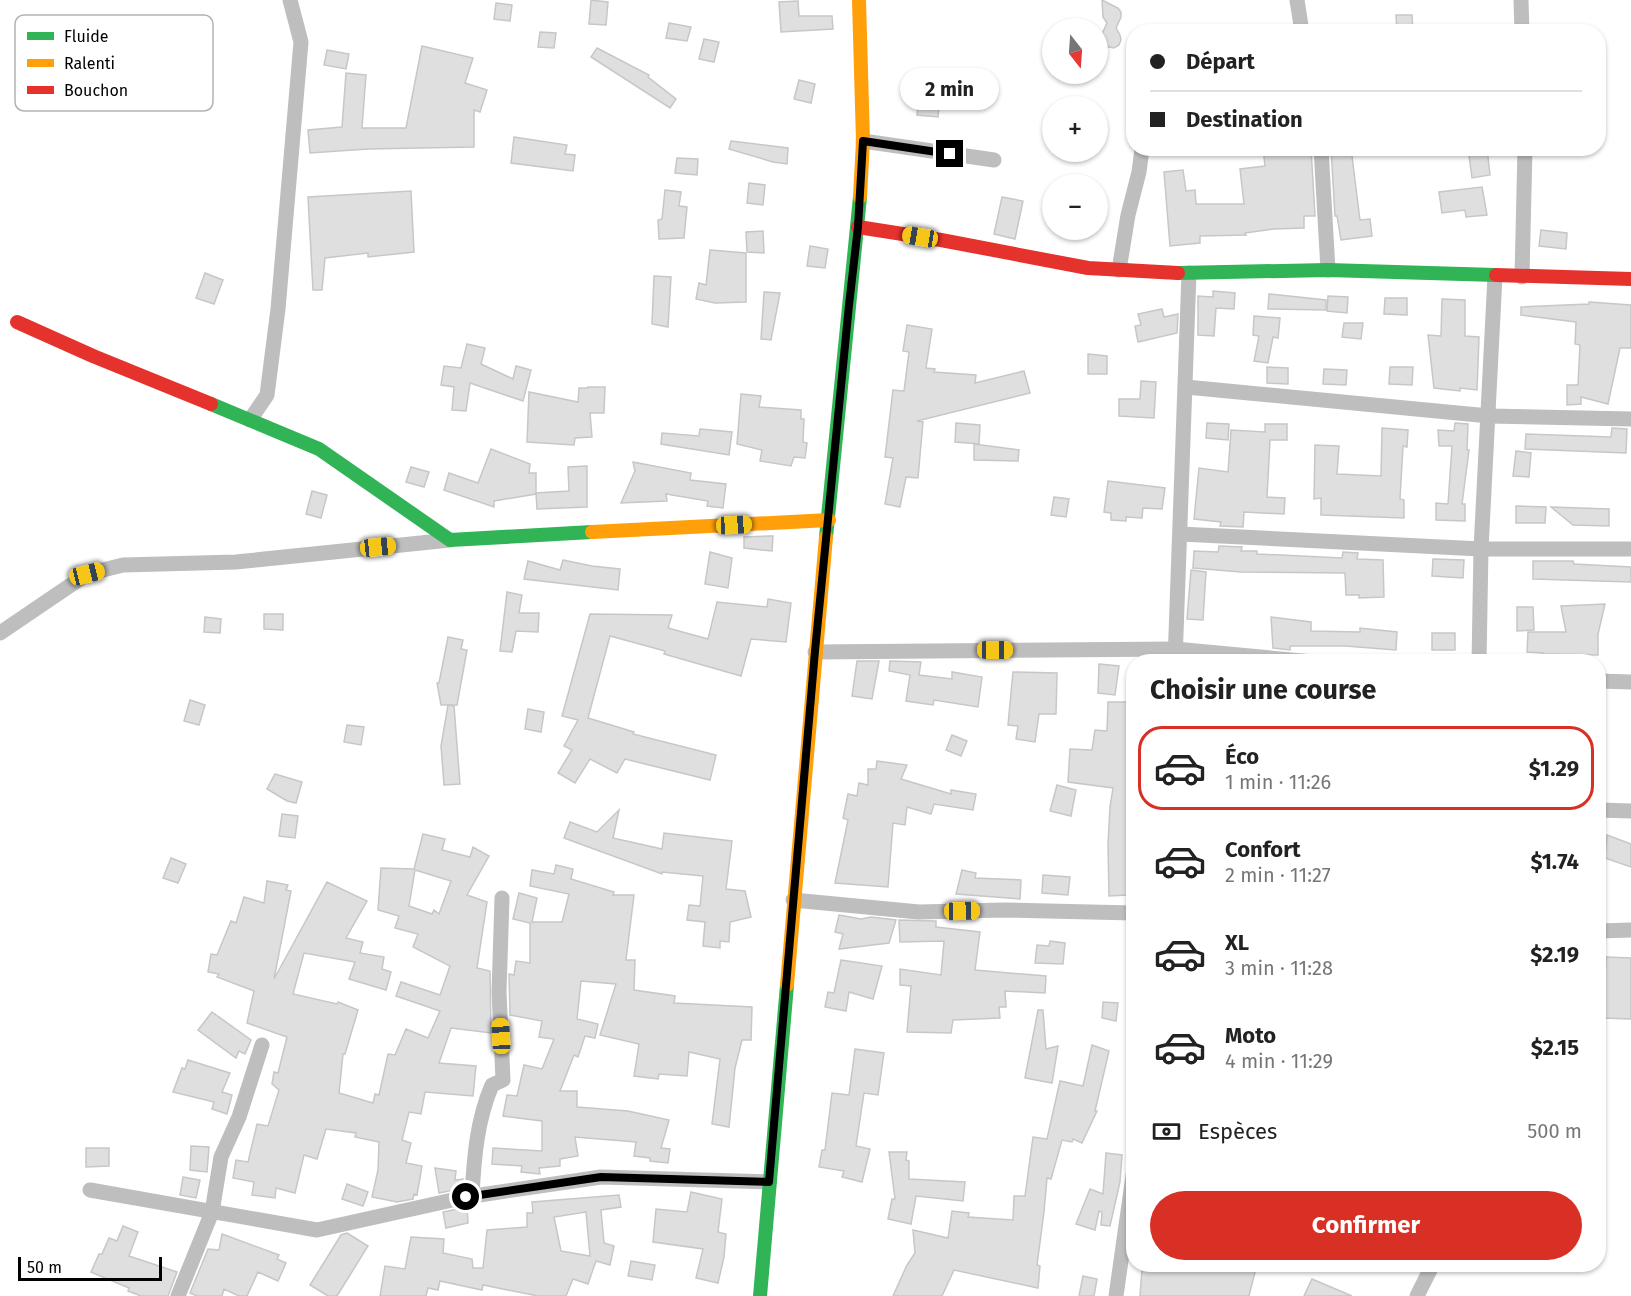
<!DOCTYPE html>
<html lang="fr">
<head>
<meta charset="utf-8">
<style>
  body { margin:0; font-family:"Fira Sans",sans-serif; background:#f6f6f6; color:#222; height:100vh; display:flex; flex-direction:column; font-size:22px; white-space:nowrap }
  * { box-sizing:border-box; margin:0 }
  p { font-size:20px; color:#767676 }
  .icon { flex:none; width:33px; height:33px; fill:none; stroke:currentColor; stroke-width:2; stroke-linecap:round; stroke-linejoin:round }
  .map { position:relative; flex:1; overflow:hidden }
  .drawer { position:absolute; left:1126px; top:654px; width:480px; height:618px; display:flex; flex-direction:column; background:#fff; border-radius:24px; box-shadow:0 2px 4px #0004 }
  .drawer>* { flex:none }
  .hud { position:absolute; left:1126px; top:24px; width:480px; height:132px; border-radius:24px; box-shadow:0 2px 4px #0004; display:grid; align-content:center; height:132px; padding:0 24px; background:#fff }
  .needle { width:39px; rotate:163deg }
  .controls { position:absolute; left:1042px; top:18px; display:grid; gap:12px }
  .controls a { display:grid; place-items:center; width:66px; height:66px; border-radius:50%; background:#fff; box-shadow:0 2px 4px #0004; font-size:30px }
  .scale { position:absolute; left:18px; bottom:15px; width:144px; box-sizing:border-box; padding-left:6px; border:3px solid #000; border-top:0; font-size:16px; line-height:21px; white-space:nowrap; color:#000; -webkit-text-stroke:4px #fff; paint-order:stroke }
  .end { position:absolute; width:27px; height:27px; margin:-14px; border:8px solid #000; background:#fff; box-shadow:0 0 0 3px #fff }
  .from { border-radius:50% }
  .bubble { position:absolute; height:42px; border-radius:21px; background:#fff; box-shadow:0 2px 4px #0004; font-size:20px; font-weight:700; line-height:42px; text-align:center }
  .car { position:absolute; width:18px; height:36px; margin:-18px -9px; border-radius:8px; box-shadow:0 0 4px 2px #0007; background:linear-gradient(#f5c518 24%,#345 0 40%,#f5c518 0 76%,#345 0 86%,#f5c518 0) }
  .hud b { display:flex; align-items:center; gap:21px; height:57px; font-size:22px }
  .hud b+b { border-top:2px solid #e0e0e0 }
  .hud i { width:15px; height:15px; background:#222 }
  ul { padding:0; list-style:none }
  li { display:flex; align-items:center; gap:18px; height:84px; margin:0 12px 9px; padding:0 12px; border:3px solid transparent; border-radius:24px }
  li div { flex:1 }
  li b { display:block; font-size:22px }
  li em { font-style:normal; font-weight:700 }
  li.current { border-color:#d93025 }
  li>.icon { width:54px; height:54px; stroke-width:1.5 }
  h2 { padding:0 24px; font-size:27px; line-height:72px }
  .pay { display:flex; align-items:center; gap:15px; height:66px; padding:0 24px; font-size:22px }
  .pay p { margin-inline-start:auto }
  .primary-button { display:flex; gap:12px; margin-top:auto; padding:12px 24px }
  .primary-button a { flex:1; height:69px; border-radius:36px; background:#d93025; color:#fff; font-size:24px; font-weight:700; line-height:69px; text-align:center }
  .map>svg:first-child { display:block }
  .building { fill:#dfdfdf; stroke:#c7c7c7; stroke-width:1.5; fill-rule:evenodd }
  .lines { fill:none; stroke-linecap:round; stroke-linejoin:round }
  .street { stroke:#bebebe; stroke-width:15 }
  .fast { stroke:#30b455; stroke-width:14 }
  .slow { stroke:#ff9f0a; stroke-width:14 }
  .jam { stroke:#e5322d; stroke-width:14 }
  .route { stroke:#000; stroke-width:8 }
  .key { fill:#fff; stroke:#b2b2b2; stroke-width:1.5 }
  .key-label { font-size:16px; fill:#000 }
</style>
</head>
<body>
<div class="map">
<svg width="1631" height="1296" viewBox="0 0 1631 1296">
  <rect width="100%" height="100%" fill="#fff"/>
  <g class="building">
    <polygon points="591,0 608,2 606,25 589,24"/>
    <polygon points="1102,0 1118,8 1121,12 1121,17 1116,28 1120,35 1121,40 1119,45 1114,48 1104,46 1101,42 1101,36 1107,23 1103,17"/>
    <polygon points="798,1 799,16 832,16 833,29 781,32 779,2"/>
    <polygon points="496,3 512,5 510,21 494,19"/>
    <polygon points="1396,15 1412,15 1413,32 1397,32"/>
    <polygon points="669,23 691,27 687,41 666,38"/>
    <polygon points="540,32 556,33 554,48 538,47"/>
    <polygon points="704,39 719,42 714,62 699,59"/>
    <polygon points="422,46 473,58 465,83 487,90 480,112 474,110 474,147 368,149 310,153 308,130 342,127 346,73 366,75 362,128 406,128"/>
    <polygon points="597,48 649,75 648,77 676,99 670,108 591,57"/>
    <polygon points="327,50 349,54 346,69 324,65"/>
    <polygon points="921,72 942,74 938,117 917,115"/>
    <polygon points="799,80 815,84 811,103 794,99"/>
    <polygon points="514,137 567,145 565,154 575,155 573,171 511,163"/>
    <polygon points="731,141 788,148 787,164 773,162 729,149"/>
    <polygon points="1263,148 1311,148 1315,216 1304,216 1304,228 1273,229 1245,233 1246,235 1200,236 1200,243 1170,246 1164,172 1183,170 1186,191 1195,190 1196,204 1244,204 1240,169 1265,166"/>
    <polygon points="1331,148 1351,148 1360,220 1370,219 1372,236 1341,240 1337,216 1335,216"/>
    <polygon points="1468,148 1487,148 1490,175 1472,178"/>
    <polygon points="677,158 698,159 697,175 675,173"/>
    <polygon points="749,183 765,185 763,205 747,203"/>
    <polygon points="1482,187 1487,215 1466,217 1465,210 1442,213 1439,192"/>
    <polygon points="665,190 681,192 679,206 687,207 684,238 659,239 658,220 662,219"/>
    <polygon points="411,191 414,252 368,257 368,253 325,258 322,290 313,290 308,197"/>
    <polygon points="1002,197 1023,201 1015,239 994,234"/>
    <polygon points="1541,230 1567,233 1566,249 1539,246"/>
    <polygon points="763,231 764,253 747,252 746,232"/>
    <polygon points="810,246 828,249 825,268 807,266"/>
    <polygon points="710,250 746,253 746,302 715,303 696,299 699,283 706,285"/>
    <polygon points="205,273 223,280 214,304 196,298"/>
    <polygon points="654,276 671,277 668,327 652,324"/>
    <polygon points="1213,291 1235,293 1234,309 1216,308 1214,336 1198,335 1198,296 1213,297"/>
    <polygon points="764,292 780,293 771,340 761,339"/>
    <polygon points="1269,294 1326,300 1326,310 1268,309"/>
    <polygon points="1328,296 1348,297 1347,313 1327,311"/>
    <polygon points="1385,298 1407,298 1407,315 1384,314"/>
    <polygon points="1442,299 1465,300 1465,336 1479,337 1477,390 1460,388 1460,391 1434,388 1428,335 1441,336"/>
    <polygon points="1589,302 1631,305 1631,348 1620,348 1608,404 1581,397 1581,404 1567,405 1567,385 1578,385 1580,345 1575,344 1576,322 1521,315 1521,307 1589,304"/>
    <polygon points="1162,309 1164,317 1178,314 1177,333 1138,342 1135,326 1141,325 1138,314"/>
    <polygon points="1254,316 1280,318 1278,338 1273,337 1268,363 1254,361 1259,336 1253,335"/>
    <polygon points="1344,323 1363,323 1361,339 1342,337"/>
    <polygon points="907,325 932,329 926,368 935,369 934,372 976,375 975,383 1024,371 1030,393 917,421 923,422 918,478 906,477 900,507 885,504 893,458 885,457 893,390 904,391 909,352 903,351"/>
    <polygon points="467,344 485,348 481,364 513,379 516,366 531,370 523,401 470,383 466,411 452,410 454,387 441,385 444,366 461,368"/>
    <polygon points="1088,354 1107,356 1107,374 1088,374"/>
    <polygon points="1267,367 1288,368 1288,384 1267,383"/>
    <polygon points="1390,367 1413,367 1412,385 1389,384"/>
    <polygon points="1324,369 1347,370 1346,385 1323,384"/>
    <polygon points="1141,381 1156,382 1154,418 1119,416 1119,399 1140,399"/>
    <polygon points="588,387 605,387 604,413 590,413 592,437 575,438 574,445 527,442 529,392 578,402 579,388 588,388"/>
    <polygon points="741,394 761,396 759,407 801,410 801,419 804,419 803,442 807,443 805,458 794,457 791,466 760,461 762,450 737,444"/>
    <polygon points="956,423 980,425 979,444 955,442"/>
    <polygon points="1207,423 1229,424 1228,440 1206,438"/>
    <polygon points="1455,423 1468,424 1467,450 1469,450 1462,504 1465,504 1465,521 1436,520 1436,503 1448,504 1452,446 1439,446 1438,430 1454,431"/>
    <polygon points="1265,424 1287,424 1287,440 1270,440 1267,497 1285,498 1284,514 1244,512 1243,527 1220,526 1221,522 1194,519 1199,468 1228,472 1231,430 1265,432"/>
    <polygon points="1382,428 1408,430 1407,447 1403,446 1400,499 1404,500 1404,518 1321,515 1321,498 1314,499 1315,445 1339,446 1337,474 1381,476"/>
    <polygon points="1612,428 1627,429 1626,453 1525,449 1526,434 1611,437"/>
    <polygon points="700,429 732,432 729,455 661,444 662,433 699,436"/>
    <polygon points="974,444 1019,450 1018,461 974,460"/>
    <polygon points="491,449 530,464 529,473 536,473 536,494 494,501 494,507 444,490 449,473 478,483"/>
    <polygon points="1516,451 1531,453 1529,477 1513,476"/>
    <polygon points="633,462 691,473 690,480 726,484 723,508 707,506 708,501 666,494 667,501 621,503 635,471"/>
    <polygon points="587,466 587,507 537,509 536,493 569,491 568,467"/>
    <polygon points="411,467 429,472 424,487 406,482"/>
    <polygon points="1108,481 1165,488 1162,509 1143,508 1142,518 1126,517 1126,521 1111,520 1111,513 1104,512"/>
    <polygon points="312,491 327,495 321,518 306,514"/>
    <polygon points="1054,497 1069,499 1066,517 1051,515"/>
    <polygon points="1516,506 1546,507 1545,523 1516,523"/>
    <polygon points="1551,507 1609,509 1609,526 1573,525"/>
    <polygon points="769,536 773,536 772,551 744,548 744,537"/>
    <polygon points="1219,546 1242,547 1241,551 1257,551 1257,554 1342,558 1343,552 1358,553 1357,559 1383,560 1384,597 1359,598 1359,595 1346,595 1345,573 1241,572 1193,568 1194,551 1218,552"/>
    <polygon points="710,552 732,558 728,588 705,584"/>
    <polygon points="1433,559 1464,560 1463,578 1432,576"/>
    <polygon points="563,560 592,566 620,569 618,590 524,579 528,561 560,570"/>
    <polygon points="1533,561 1573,561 1574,564 1631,567 1631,582 1533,579"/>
    <polygon points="1191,570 1206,572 1203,620 1187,619"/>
    <polygon points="507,592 522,595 519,613 539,613 538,632 516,631 512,652 500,651"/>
    <polygon points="768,599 791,603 786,642 751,639 741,676 664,654 665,651 610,636 588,718 634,732 633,734 716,755 710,780 625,759 617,773 590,759 575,783 558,773 572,750 564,746 578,720 562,716 590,614 672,615 668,628 708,639 717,602 767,607"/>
    <polygon points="1605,604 1598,634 1598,655 1543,654 1543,653 1527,652 1528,632 1566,632 1561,606"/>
    <polygon points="1517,607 1533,607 1534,630 1517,631"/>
    <polygon points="264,614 283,614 283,630 264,629"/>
    <polygon points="205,617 221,619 220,633 204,632"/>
    <polygon points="1271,617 1311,622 1311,631 1360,632 1360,628 1397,632 1396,650 1345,646 1290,646 1290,650 1273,648"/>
    <rect x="1432" y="633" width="23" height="17"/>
    <polygon points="448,637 463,640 461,649 467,650 457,705 441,705 437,683 439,683"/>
    <polygon points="857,661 879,661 872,699 852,696"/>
    <polygon points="890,661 921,662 919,675 952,679 952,672 982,677 978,707 934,700 933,705 906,701 910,675 889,671"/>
    <polygon points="1099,664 1119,666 1115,695 1098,693"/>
    <polygon points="1013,672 1057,673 1056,714 1039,714 1035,742 1016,739 1018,726 1008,725"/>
    <polygon points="190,700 205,705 199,725 184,721"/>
    <polygon points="1108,702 1132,702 1132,719 1130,719 1128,735 1130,775 1133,776 1132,785 1134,785 1134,889 1128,889 1128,895 1109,896 1108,845 1110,807 1113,788 1068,782 1070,749 1092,750 1095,730 1107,731"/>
    <polygon points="448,705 454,706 460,784 444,785 441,746"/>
    <polygon points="528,709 544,712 541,732 525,729"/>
    <polygon points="347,725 364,727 361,745 344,742"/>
    <polygon points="952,735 967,741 961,756 946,750"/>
    <polygon points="877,761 907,765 901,779 951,794 951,790 976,794 973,810 934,804 931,814 907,807 905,825 893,823 888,887 835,883 848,820 843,818 848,794 857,796 859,783 868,785 868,769 876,769"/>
    <polygon points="275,774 302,782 296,803 287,801 267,789"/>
    <polygon points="1057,785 1076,790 1071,816 1050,811"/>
    <polygon points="619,810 613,838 662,849 664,833 732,841 726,889 745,891 751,917 730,922 729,942 720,941 720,948 703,946 705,922 687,920 689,905 700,906 703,876 662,872 662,874 564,838 570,822 597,832"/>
    <polygon points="282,814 298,816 295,838 279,836"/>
    <path d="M423 834 445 839 442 850 470 857 473 847 489 856 467 895 487 902 477 968 490 971 491 1033 451 1028 439 1063 476 1066 473 1096 425 1092 421 1114 409 1112 402 1140 411 1143 406 1163 422 1166 417 1195 414 1194 413 1199 397 1202 372 1197 378 1170 379 1142 355 1137 356 1133 326 1129 317 1159 304 1155 295 1193 276 1188 275 1198 252 1195 254 1182 233 1178 236 1160 248 1162 257 1124 268 1126 279 1090 272 1084 274 1072 278 1073 287 1037 247 1023 254 991 217 977 219 974 208 972 211 954 217 955 231 921 236 923 244 897 264 903 267 881 288 885 286 890 291 891 274 979 327 882 367 901 346 938 363 942 360 953 384 957 382 969 391 972 386 990 349 979 355 962 304 953 293 994 337 1004 338 1002 358 1010 345 1054H343L339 1093 373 1103 375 1094 379 1095 388 1054 395 1055 406 1029 428 1038 440 1011 396 996 401 982 440 995 450 966 413 947 418 934 395 928 399 916 378 910 381 868 414 869ZM415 870 451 881 439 914 434 910 432 914 409 906Z"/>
    <polygon points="1607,835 1631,844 1631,867 1605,858"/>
    <polygon points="171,858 186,864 178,883 163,878"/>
    <polygon points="556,865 573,869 571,879 614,892 613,895 634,895 626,960 635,960 634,990 675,996 674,1003 752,1007 751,1040 742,1040 735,1068 729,1127 712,1124 720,1059 689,1052 687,1076 659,1074 658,1079 634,1076 639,1044 600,1035 616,984 581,981 577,1019 598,1024 595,1038 585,1036 578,1057 574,1055 560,1091 577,1091 577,1107 628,1111 669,1120 661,1148 670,1149 668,1163 650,1161 650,1158 634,1156 636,1142 575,1137 578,1156 560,1159 560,1166 539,1168 540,1174 521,1172 522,1166 492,1164 493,1148 542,1151 542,1121 503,1116 507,1095 517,1096 524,1065 542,1069 554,1039 539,1037 542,1021 510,1015 509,974 514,975 516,961 530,963 530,923 513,919 519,893 537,898 532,922 562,922 569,894 530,886 532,870 554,874"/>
    <polygon points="962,870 976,873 975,878 1021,880 1020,899 956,894"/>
    <polygon points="1043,875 1070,877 1068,895 1042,893"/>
    <polygon points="839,915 861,919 871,917 896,920 889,943 839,949 843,934 835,932"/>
    <polygon points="899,920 936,921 936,927 980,932 975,970 1046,976 1045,993 1005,991 1006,1007 999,1007 1000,1018 953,1020 951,1033 907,1032 911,986 900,985 900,969 941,975 944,941 900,942"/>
    <polygon points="1050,941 1065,943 1063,964 1035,963 1037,945 1049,946"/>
    <polygon points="1606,957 1631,958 1631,1019 1603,1018"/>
    <polygon points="841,960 882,966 873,999 849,992 846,1011 825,1007 828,992 834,993"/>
    <polygon points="1103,1002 1118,1003 1116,1021 1102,1018"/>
    <polygon points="1038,1010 1043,1010 1046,1049 1058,1046 1052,1083 1025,1078"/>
    <polygon points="212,1012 251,1040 245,1054 239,1051 236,1058 198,1030"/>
    <polygon points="1092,1045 1109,1051 1095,1111 1097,1111 1082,1143 1073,1139 1072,1142 1062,1140 1051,1179 1047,1178 1044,1212 1037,1265 1040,1266 1038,1288 954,1270 942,1296 893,1296 907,1265 915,1253 913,1230 948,1238 952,1211 969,1213 968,1217 1013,1220 1014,1196 1025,1196 1033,1137 1047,1139 1060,1081 1083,1086"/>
    <polygon points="855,1049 884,1053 878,1095 864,1093 856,1146 870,1149 862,1182 842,1177 844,1171 819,1167 822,1150 825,1150 832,1093 849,1095"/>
    <polygon points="188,1060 230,1073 222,1092 232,1095 227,1114 212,1109 214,1102 173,1092 182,1068 185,1069"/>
    <polygon points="191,1146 209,1147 207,1172 190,1170"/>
    <polygon points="86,1148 109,1148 109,1166 86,1167"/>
    <polygon points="889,1152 907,1152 906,1160 909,1161 909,1179 965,1182 963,1201 916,1196 911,1224 888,1219 892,1199 895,1199"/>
    <polygon points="1106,1153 1122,1155 1120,1182 1110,1226 1101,1225 1102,1212 1099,1211 1095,1230 1076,1224 1090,1189 1103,1194"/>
    <polygon points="435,1168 456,1171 455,1180 463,1179 463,1188 439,1193"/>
    <polygon points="183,1177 200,1180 196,1198 180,1195"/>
    <polygon points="347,1184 368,1192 363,1206 342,1199"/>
    <polygon points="691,1192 722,1199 718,1232 726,1234 724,1257 718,1283 696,1278 703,1249 653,1242 656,1209 687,1212"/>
    <path d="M619 1195 621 1207 601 1210 604 1243 614 1246 610 1265 596 1261 588 1284 573 1279 566 1296H538L483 1285 482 1290 440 1281 438 1290 428 1288 426 1296H380L385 1266 405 1269 411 1237 444 1239 443 1253 472 1259 473 1268H483L487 1230 527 1227V1213H533L532 1202ZM586 1212 590 1256 561 1251 554 1217Z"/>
    <polygon points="467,1207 468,1223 446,1228 443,1212"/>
    <polygon points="123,1226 138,1232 129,1256 177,1272 168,1296 141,1296 128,1291 129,1288 91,1272 99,1254 102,1254 109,1238 117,1241"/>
    <polygon points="347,1233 368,1246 337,1296 328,1296 310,1285 341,1235"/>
    <polygon points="222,1234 279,1255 277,1259 286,1263 278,1281 258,1272 247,1296 239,1296 224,1289 222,1296 197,1296 190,1293 208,1249 219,1250"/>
    <polygon points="631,1261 655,1265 652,1280 628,1276"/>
    <polygon points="1185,1264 1257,1264 1249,1296 1140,1296 1142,1269 1184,1270"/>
    <polygon points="1083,1276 1097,1279 1094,1296 1079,1296"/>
    <polygon points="1312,1279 1352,1296 1304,1296"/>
  </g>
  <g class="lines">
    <g class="street">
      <polyline points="1297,0 1302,32"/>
      <polyline points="1521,0 1522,32"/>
      <polyline points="863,141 994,160"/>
      <polyline points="1321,148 1328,270"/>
      <polyline points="1119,270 1128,215 1139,172 1142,149"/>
      <polyline points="1522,277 1525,148"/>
      <polyline points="1186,387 1489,416 1631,419"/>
      <polyline points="250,420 267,395 278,309 301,42 290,0"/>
      <polyline points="1180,534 1481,549 1631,549"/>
      <polyline points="0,633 87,574 123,565 236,562 450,540"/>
      <polyline points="815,652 1175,649 1313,662"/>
      <polyline points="1175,662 1189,273"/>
      <polyline points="1479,662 1481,549 1495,276"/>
      <polyline points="1599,681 1631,682"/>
      <polyline points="1599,810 1631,811"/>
      <polyline points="793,900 919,912 1004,910 1134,913"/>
      <polyline points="1599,931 1631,930"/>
      <polyline points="90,1190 317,1230 466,1197 601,1177 769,1182"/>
      <path d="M472 1196C474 1157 477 1120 492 1085L503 1080 499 992 502 898"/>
      <polyline points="178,1296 212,1212 221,1157 239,1117 262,1045"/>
      <polyline points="1116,1296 1134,1169"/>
      <polyline points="1417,1296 1433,1264"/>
    </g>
    <g class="fast">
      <polyline points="1178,273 1328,270 1496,275"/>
      <polyline points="211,404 319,449 450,540 592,532"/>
      <polyline points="826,537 860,197"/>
      <polyline points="760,1296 787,985"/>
    </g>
    <g class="slow">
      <polyline points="859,0 863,141 860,197"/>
      <polyline points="592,532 829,520"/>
      <polyline points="787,985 826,537"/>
    </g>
    <g class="jam">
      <polyline points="858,227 941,240 1088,268 1178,273"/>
      <polyline points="1496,275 1631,279"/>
      <polyline points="17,322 93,356 211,404"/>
    </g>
  </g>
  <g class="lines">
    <polyline class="route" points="466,1197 601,1177 769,1182 815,651 849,305 858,227 863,141 950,154"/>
  </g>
  <rect x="15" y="15" width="198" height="96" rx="9" class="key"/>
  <rect x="27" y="32" width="27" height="8" fill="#30b455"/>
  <rect x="27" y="59" width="27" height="8" fill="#ff9f0a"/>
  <rect x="27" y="86" width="27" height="8" fill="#e5322d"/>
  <g class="key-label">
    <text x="64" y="42">Fluide</text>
    <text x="64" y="69">Ralenti</text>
    <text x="64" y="96">Bouchon</text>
  </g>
</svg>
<div class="controls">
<a><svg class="needle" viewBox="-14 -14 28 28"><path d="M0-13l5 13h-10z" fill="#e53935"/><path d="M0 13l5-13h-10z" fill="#767676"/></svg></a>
<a>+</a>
<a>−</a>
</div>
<div class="scale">50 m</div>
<i class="end from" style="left:466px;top:1197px"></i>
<i class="end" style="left:950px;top:154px"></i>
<div class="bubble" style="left:900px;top:68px;width:99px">2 min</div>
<i class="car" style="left:920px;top:237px;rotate:279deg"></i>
<i class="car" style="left:734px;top:525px;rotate:87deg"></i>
<i class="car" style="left:378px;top:547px;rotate:84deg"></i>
<i class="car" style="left:87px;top:574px;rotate:76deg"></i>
<i class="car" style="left:995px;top:650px;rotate:90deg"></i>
<i class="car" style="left:962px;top:911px;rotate:89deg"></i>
<i class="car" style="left:501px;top:1036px;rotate:357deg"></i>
<div class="hud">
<b><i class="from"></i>Départ</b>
<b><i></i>Destination</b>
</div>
<section class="drawer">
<h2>Choisir une course</h2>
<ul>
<li class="current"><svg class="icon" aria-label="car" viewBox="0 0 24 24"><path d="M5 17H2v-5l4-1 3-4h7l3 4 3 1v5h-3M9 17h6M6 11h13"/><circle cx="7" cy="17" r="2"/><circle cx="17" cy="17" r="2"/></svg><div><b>Éco</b><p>1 min · 11:26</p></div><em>$1.29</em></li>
<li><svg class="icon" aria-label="car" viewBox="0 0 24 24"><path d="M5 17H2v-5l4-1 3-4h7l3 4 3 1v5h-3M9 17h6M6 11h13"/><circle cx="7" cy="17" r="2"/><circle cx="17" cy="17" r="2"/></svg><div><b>Confort</b><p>2 min · 11:27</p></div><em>$1.74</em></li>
<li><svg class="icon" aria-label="car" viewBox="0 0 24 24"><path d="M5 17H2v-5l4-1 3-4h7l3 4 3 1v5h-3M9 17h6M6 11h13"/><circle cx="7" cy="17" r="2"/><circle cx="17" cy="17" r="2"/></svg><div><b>XL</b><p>3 min · 11:28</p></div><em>$2.19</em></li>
<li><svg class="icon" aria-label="car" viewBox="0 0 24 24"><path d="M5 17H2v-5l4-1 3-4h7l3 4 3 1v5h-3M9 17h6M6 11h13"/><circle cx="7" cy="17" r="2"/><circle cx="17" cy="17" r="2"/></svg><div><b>Moto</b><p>4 min · 11:29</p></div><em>$2.15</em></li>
</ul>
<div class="pay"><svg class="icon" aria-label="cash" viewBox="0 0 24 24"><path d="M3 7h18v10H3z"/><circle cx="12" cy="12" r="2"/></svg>Espèces<p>500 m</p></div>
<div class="primary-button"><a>Confirmer</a></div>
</section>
</div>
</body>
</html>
